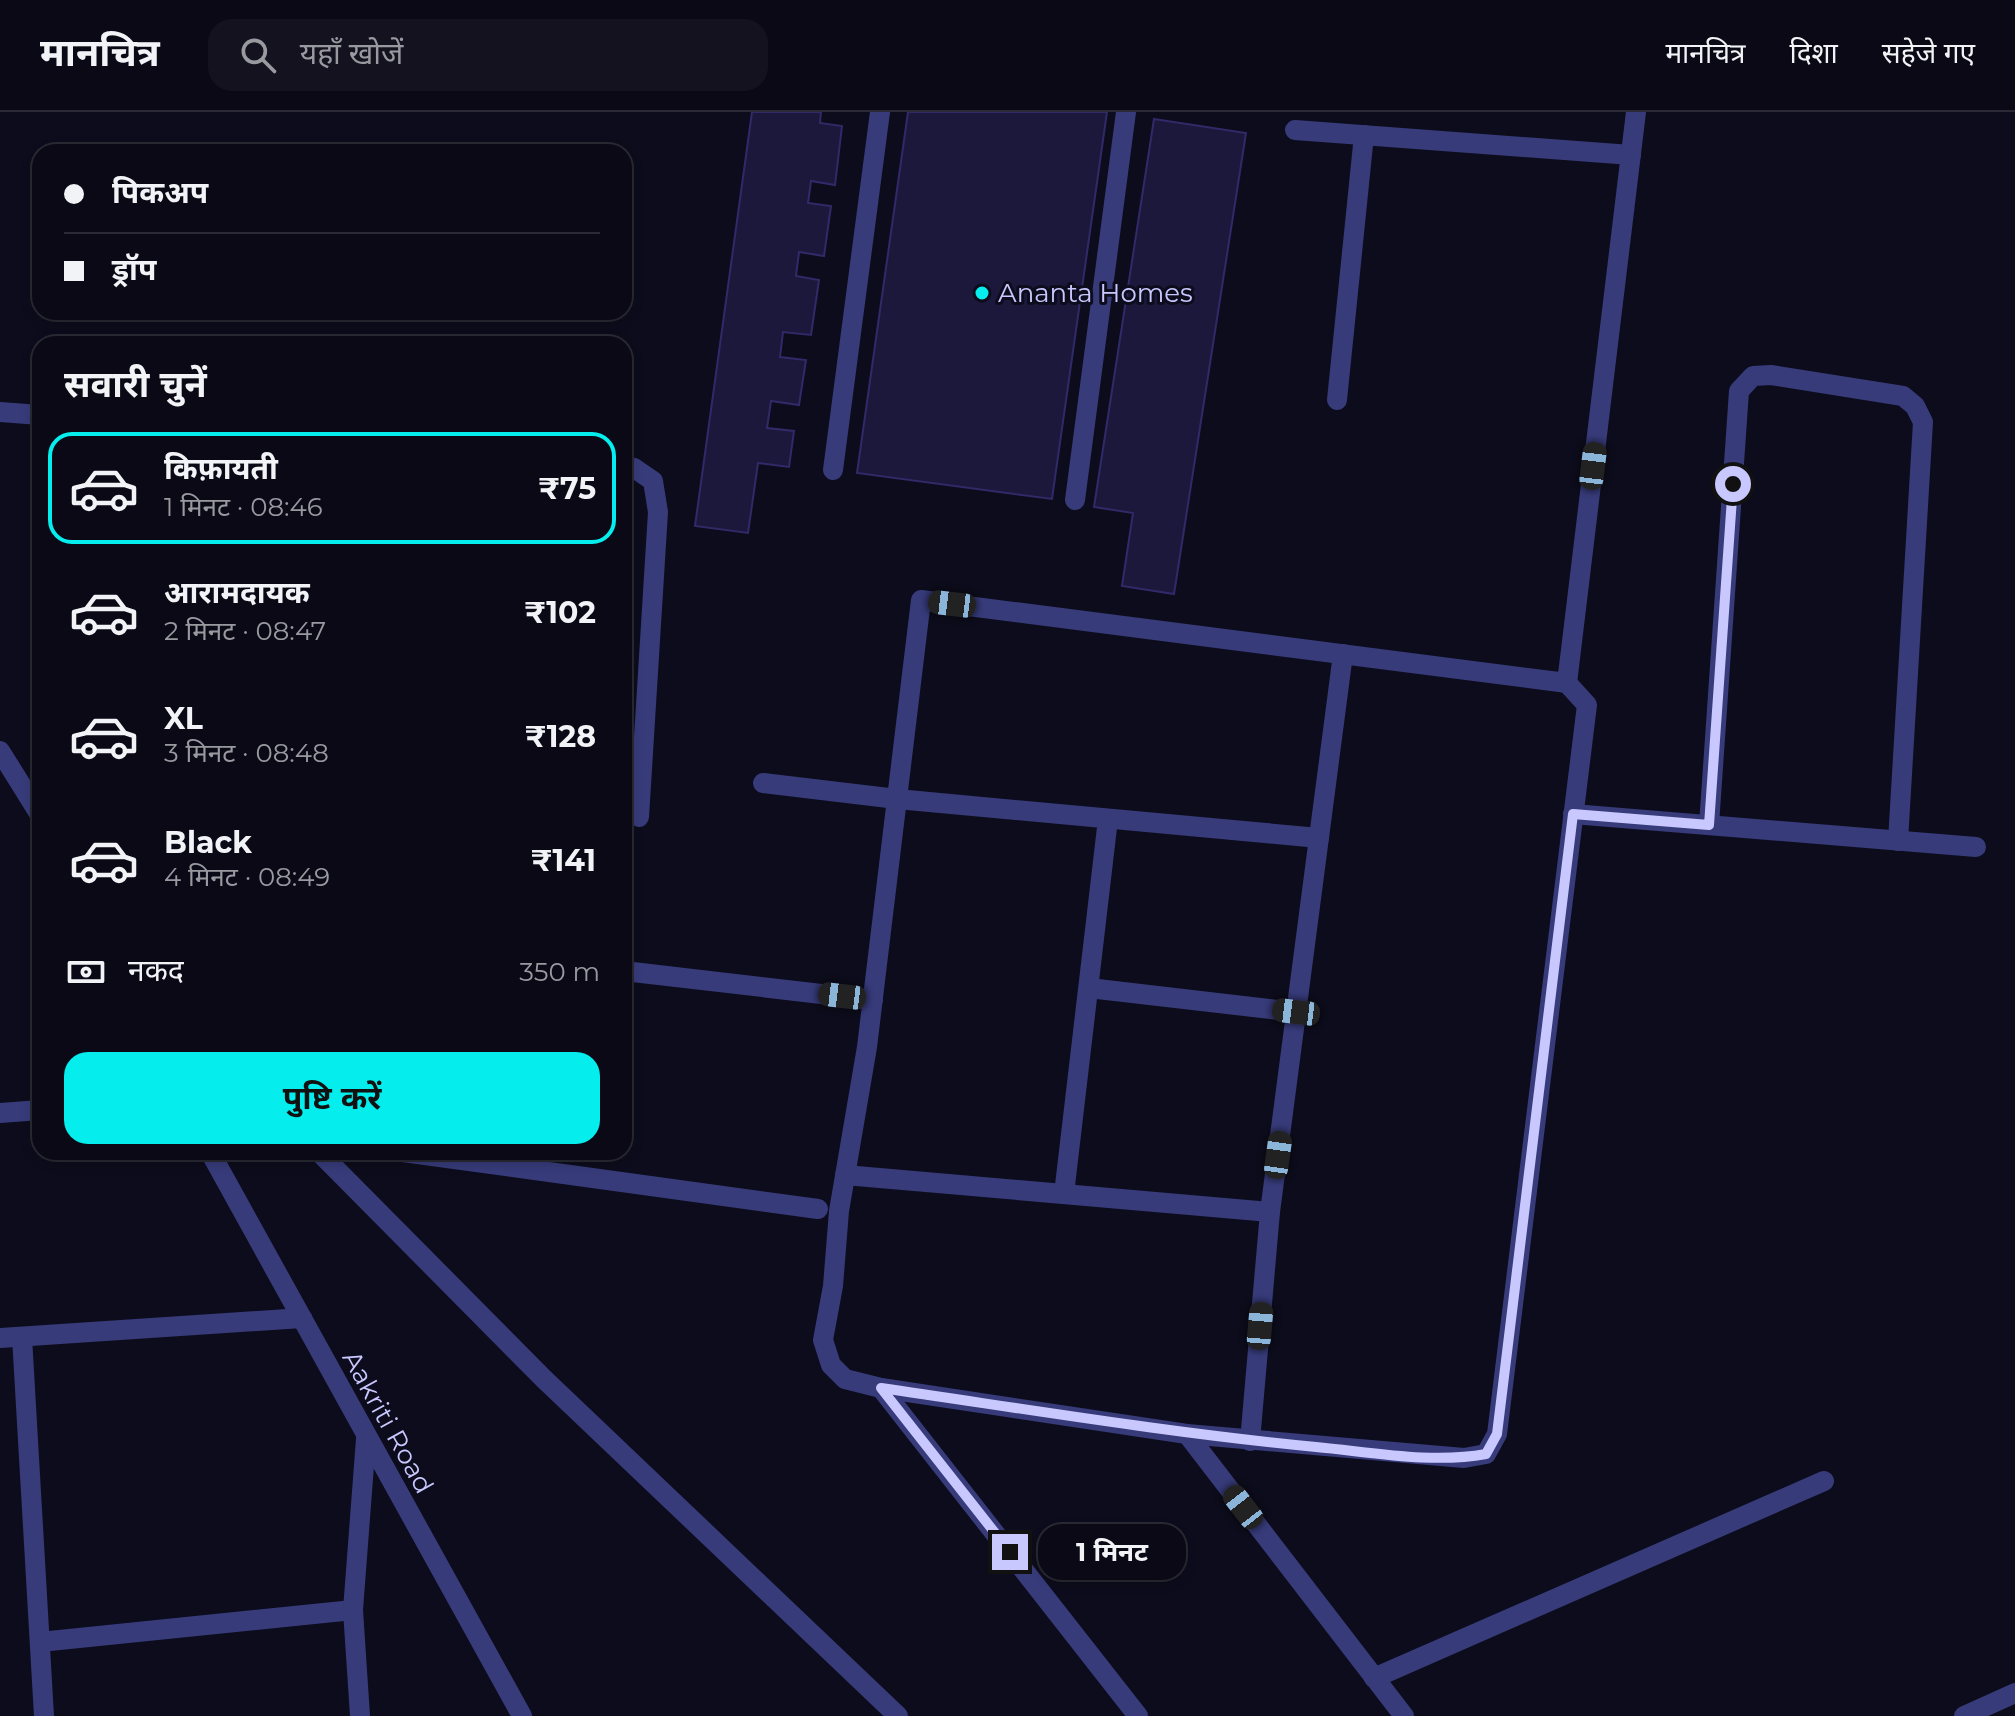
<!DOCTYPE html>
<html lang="hi">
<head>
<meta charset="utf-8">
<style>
  body { margin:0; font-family:Montserrat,"Noto Sans Devanagari",sans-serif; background:#13121e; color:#f1f3f6; height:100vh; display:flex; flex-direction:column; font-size:30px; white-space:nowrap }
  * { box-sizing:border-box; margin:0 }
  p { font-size:26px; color:#999aa0 }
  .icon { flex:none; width:44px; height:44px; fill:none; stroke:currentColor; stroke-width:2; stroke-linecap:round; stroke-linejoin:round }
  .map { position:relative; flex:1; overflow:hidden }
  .details { position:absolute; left:32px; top:224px; width:600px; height:824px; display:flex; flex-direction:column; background:#0a0915; border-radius:24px; box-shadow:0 4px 12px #0003,0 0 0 2px #2a2a34 }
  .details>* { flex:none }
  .hud { position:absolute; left:32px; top:32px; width:600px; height:176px; border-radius:24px; box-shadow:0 4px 12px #0003,0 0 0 2px #2a2a34; display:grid; align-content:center; height:176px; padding:0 32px; background:#0a0915 }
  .end { position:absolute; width:36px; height:36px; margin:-18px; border:10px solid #c8c8fe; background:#111; box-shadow:0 0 0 4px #111 }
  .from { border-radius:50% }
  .bubble { position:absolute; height:56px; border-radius:24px; background:#0a0915; box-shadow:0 4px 12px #0003,0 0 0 2px #2a2a34; font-size:26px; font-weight:700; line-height:56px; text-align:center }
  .car { position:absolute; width:24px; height:48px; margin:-24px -12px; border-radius:10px; box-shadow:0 0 6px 2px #0007; background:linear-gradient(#222 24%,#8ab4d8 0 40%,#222 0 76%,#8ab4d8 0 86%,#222 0) }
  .hud b { display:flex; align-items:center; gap:28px; height:76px; font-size:30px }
  .hud b+b { border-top:2px solid #2a2a34 }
  .hud i { width:20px; height:20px; background:#f1f3f6 }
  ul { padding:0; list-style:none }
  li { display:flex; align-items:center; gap:24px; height:112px; margin:0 16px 12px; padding:0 16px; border:4px solid transparent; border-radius:24px }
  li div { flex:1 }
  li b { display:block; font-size:30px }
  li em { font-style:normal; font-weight:700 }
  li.selected { border-color:#05eded }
  li>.icon { width:72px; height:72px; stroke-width:1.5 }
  h2 { padding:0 32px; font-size:36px; line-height:96px }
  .pay { display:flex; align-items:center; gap:20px; height:88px; padding:0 32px; font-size:30px }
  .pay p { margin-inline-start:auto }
  .cta { display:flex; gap:16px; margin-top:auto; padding:16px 32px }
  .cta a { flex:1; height:92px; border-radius:24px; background:#05eded; color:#111; font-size:32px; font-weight:700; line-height:92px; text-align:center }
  header { display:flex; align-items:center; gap:48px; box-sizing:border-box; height:112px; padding:0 40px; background:#0a0915; border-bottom:2px solid #2a2a34 }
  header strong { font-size:38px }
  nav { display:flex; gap:44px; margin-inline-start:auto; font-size:28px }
  .search { width:560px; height:72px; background:#13121e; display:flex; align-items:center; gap:20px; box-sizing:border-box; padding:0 28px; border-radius:24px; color:#999aa0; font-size:30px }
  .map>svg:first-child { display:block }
  .building { fill:#1c183c; stroke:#302a68; stroke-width:2 }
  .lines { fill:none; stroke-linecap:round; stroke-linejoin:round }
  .minor { stroke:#373b7a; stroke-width:20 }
  .route { stroke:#c8c8fe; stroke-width:10 }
  .poi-dot { fill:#05eded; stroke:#0d0c1c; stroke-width:3 }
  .labels { text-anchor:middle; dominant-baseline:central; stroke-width:6; stroke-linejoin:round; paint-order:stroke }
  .poi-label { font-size:26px; fill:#c8c8fe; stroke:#0d0c1c; text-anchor:start }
  .street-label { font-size:26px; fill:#c8c8fe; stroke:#0d0c1c }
</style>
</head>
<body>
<header>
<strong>मानचित्र</strong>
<div class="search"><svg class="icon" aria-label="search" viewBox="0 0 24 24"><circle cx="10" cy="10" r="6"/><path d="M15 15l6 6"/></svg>यहाँ खोजें</div>
<nav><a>मानचित्र</a><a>दिशा</a><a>सहेजे गए</a></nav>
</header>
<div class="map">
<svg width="2015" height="1604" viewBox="0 0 2015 1604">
  <rect width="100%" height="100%" fill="#0d0c1c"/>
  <g class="building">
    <polygon points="752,0 821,0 820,11 842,14 835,73 811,69 808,91 831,94 824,144 799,140 796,164 819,168 811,223 783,220 780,245 806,248 799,293 771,289 767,316 794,319 789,355 758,351 748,421 695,414"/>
    <polygon points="908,0 1107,0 1052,387 857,361"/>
    <polygon points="1154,7 1246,21 1174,482 1122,474 1133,401 1094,395"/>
  </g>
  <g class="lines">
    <g class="minor">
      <polyline points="1295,18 1631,43"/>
      <polyline points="1337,288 1364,23"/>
      <polyline points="0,300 40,303"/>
      <polyline points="624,355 634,356 653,369 658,400 639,705"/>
      <polyline points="833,358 880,0"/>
      <polyline points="1075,388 1126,0"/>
      <polyline points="0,639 40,703"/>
      <polyline points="763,671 897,687 1319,726"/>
      <polyline points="1573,702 1976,735"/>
      <polyline points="1709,713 1739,279 1753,264 1771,263 1903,284 1915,294 1923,310 1898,729"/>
      <polyline points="624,859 873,888"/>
      <polyline points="1089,876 1296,900"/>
      <polyline points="0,1001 40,998"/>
      <polyline points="210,1040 522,1604"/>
      <polyline points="319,1040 544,1267 898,1604"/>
      <polyline points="403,1040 818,1097"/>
      <polyline points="845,1063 1270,1100"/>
      <polyline points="1064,1082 1108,707"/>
      <polyline points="22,1225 44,1604"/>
      <polyline points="0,1226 302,1206"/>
      <polyline points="881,1276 1187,1322 1404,1604"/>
      <polyline points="1187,1322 1464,1346 1486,1342 1497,1322 1587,593 1567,571"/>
      <polyline points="1250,1329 1270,1100 1343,542"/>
      <polyline points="40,1530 353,1498"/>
      <polyline points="1374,1566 1824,1369"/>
      <polyline points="360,1604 353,1498 366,1327"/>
      <polyline points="1138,1604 881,1276 845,1267 831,1253 823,1228 833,1174 839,1099 867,935 921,488 1567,571 1636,0"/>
      <polyline points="1964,1604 2015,1581"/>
    </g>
  </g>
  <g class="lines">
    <path class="route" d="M1010 1440 881 1276C1026 1297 1170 1321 1316 1335 1371 1340 1432 1352 1486 1342L1497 1322 1573 702 1709 713 1733 372"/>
  </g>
  <circle class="poi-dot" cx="982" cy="181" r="8"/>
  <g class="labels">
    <g class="poi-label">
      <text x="998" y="181">Ananta Homes</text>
    </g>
    <g class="street-label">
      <text transform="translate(388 1310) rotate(61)">Aakriti Road</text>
    </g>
  </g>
</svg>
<i class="end from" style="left:1733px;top:372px"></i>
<i class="end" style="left:1010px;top:1440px"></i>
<div class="bubble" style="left:1038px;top:1412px;width:148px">1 मिनट</div>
<i class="car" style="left:1593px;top:354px;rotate:7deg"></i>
<i class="car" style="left:952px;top:492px;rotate:277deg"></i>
<i class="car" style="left:842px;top:884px;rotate:277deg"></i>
<i class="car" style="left:1296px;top:900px;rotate:277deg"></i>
<i class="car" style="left:1278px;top:1043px;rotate:8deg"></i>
<i class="car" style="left:1260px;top:1214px;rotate:5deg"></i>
<i class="car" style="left:1243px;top:1395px;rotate:322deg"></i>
<div class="hud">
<b><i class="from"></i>पिकअप</b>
<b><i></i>ड्रॉप</b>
</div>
<section class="details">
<h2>सवारी चुनें</h2>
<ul>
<li class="selected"><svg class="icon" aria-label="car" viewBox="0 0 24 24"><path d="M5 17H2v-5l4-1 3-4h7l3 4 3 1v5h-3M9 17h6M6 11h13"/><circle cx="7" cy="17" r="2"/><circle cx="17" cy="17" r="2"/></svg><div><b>किफ़ायती</b><p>1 मिनट · 08:46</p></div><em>₹75</em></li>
<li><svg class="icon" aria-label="car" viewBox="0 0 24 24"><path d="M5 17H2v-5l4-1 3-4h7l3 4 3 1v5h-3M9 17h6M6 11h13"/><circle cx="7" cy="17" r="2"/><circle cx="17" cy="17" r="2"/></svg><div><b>आरामदायक</b><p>2 मिनट · 08:47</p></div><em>₹102</em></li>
<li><svg class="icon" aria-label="car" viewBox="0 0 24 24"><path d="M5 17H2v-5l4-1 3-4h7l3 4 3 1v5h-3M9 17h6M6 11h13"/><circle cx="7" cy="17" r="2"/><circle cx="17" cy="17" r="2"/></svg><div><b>XL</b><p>3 मिनट · 08:48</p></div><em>₹128</em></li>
<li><svg class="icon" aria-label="car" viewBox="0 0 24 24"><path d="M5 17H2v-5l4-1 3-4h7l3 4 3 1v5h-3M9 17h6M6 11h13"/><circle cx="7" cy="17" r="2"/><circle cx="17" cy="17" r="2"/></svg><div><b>Black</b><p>4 मिनट · 08:49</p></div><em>₹141</em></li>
</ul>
<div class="pay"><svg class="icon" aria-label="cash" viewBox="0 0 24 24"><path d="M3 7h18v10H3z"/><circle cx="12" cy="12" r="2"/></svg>नकद<p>350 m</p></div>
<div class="cta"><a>पुष्टि करें</a></div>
</section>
</div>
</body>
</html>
